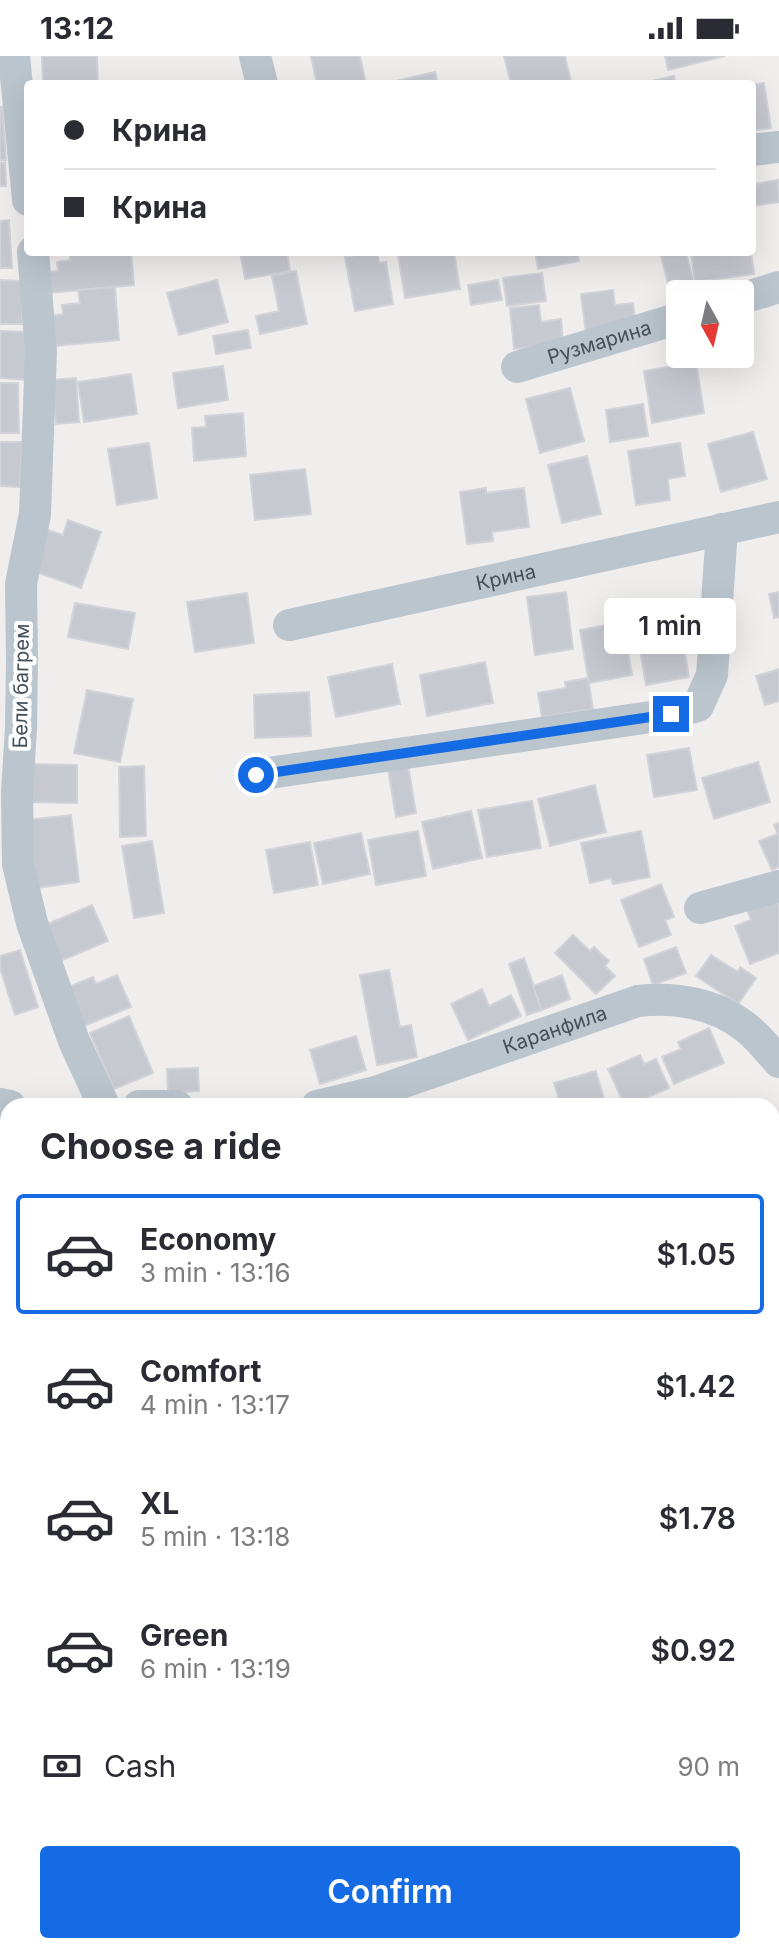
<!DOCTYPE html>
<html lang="en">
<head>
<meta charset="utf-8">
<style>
  body { margin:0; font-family:Inter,sans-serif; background:#f2f2f3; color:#2b2b33; height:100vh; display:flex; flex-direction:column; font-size:30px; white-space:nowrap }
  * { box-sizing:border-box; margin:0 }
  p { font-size:26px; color:#7c7c81 }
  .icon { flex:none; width:44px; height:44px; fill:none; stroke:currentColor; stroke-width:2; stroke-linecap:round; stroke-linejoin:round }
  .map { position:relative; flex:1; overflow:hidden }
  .side { position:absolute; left:0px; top:1042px; width:780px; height:856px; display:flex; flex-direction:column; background:#fff; border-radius:24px 24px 0 0; box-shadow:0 8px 32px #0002 }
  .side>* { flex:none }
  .hud { position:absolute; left:24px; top:24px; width:732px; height:176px; border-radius:8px; box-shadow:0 8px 32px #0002; display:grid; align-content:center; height:176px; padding:0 40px; background:#fff }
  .needle { width:52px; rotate:172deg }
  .buttons { position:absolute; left:666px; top:224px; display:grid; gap:16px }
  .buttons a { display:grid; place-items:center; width:88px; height:88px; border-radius:8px; background:#fff; box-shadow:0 8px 32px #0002; font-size:40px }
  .end { position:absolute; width:36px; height:36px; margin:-18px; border:10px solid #156be3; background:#fff; box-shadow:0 0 0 4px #fff }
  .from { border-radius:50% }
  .bubble { position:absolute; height:56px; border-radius:8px; background:#fff; box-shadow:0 8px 32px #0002; font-size:26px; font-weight:600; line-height:56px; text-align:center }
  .hud b { display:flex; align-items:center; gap:28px; height:76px; font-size:30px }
  .hud b+b { border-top:2px solid #e1e1e2 }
  .hud i { width:20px; height:20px; background:#2b2b33 }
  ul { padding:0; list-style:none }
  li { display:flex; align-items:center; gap:24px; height:120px; margin:0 16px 12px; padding:0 24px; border:4px solid transparent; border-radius:8px }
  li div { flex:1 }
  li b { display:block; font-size:30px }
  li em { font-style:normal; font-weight:600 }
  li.active { border-color:#156be3 }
  li>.icon { width:72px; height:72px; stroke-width:1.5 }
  h2 { padding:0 40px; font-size:36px; line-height:96px }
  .pay { display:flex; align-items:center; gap:20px; height:88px; padding:0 40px; font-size:30px }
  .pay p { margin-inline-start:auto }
  .cta { display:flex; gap:16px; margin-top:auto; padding:16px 40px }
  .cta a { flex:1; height:92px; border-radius:8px; background:#156be3; color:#fff; font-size:32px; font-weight:600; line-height:92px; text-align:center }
  .status { display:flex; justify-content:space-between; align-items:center; height:56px; padding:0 40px; background:#fff; direction:ltr }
  .status svg { height:22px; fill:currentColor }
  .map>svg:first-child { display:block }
  .building { fill:#c7c9d0; stroke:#d1d3d9; stroke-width:2 }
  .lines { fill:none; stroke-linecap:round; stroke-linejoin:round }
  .minor { stroke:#bbc5cd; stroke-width:32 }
  .route { stroke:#156be3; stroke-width:10 }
  .labels { text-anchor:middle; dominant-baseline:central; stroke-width:8; stroke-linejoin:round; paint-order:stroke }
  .street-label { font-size:20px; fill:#45505b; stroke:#fff }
</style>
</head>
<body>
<div class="status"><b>13:12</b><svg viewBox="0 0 49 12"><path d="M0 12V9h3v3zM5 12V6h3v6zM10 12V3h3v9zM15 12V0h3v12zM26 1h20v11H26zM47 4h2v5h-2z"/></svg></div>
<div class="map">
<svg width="779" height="1898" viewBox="0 0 779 1898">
  <rect width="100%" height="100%" fill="#f0eded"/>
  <g class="building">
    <polygon points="42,0 97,0 98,28 43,28"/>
    <polygon points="311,0 360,0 366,28 317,28"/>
    <polygon points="504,0 565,0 571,26 562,28 511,28"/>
    <polygon points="665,0 725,0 668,14"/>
    <polygon points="435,16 438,28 397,28 396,25"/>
    <polygon points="674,20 675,28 639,28"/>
    <polygon points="764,27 771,72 752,75 752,29"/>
    <polygon points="0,51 2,51 6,104 0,104"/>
    <polygon points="5,106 6,130 0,130 0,107"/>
    <polygon points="752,114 755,128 778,124 779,146 752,150"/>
    <polygon points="9,164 12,212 0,212 0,165"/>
    <polygon points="70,196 131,196 134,229 49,237 47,216 58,215 57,206 70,204"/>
    <polygon points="240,196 287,196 290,215 245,223"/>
    <polygon points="371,196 377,196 379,207 386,206 393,248 355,255 345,201"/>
    <polygon points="410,196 454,196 460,233 405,242 398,198"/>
    <polygon points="535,196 577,196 579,205 538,213"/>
    <polygon points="660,196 686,196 695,233 671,239"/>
    <polygon points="691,196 751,196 754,218 695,226"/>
    <polygon points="296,215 307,268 260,278 256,260 279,255 272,220"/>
    <polygon points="542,217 546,245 507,250 503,222"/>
    <polygon points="0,224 22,225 22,268 0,268"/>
    <polygon points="217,224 228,266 179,279 167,237"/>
    <polygon points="498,224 502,244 471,249 468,229"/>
    <polygon points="115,231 119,284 54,290 51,260 63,258 62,249 80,247 78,234"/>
    <polygon points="613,234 615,249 633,247 636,271 586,278 581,238"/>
    <polygon points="539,249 541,266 561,263 563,288 514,293 510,252"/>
    <polygon points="248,274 251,292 216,298 213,280"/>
    <polygon points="0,275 30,276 27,324 0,322"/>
    <polygon points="696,306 704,357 652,367 644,315"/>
    <polygon points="223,310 228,344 178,352 173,317"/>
    <polygon points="131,318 137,358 84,366 78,326"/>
    <polygon points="76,322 79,366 56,368 52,324"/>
    <polygon points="0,327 18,327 19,377 0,377"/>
    <polygon points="570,332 584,385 540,397 526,343"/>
    <polygon points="643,348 648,380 610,386 606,354"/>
    <polygon points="243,357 246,400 194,405 192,372 206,371 205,360"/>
    <polygon points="753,376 767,423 721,436 708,388"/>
    <polygon points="0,386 22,386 20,431 0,430"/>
    <polygon points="149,387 157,442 117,449 108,393"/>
    <polygon points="680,387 685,420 668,423 670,444 636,449 628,395"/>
    <polygon points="587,400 601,458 562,467 548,409"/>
    <polygon points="305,413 311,458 255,464 250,419"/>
    <polygon points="486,432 486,437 524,432 529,471 492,476 493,485 467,488 460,436"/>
    <polygon points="68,464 101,476 81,532 27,513 42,472 63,479"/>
    <polygon points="566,536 573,593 535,599 527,541"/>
    <polygon points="779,536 779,561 774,562 769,538"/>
    <polygon points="247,537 254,587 195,596 187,546"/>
    <polygon points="75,547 135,557 128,593 68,581"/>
    <polygon points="623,566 632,619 589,627 580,574"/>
    <polygon points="680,569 689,621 646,629 637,576"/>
    <polygon points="485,606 493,647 427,660 420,619"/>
    <polygon points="392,608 400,648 336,661 328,621"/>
    <polygon points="779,613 779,645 765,649 756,620"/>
    <polygon points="588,622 593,653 542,661 538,637 566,632 565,626"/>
    <polygon points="87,634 133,643 120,706 74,697"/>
    <polygon points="309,636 311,680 255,682 254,639"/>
    <polygon points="689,692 697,734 654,741 647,699"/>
    <polygon points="407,703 416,757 396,761 387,707"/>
    <polygon points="758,706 770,746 714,763 702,722"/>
    <polygon points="23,708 77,709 77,747 23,746"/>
    <polygon points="144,710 146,780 120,781 119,711"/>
    <polygon points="595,729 606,776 550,790 538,743"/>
    <polygon points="532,745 541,792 487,801 478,754"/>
    <polygon points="471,755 482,802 433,813 422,766"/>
    <polygon points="71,759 79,826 36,832 27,764"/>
    <polygon points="779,767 779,811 772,814 759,785 778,778 774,769"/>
    <polygon points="418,775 426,820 376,829 368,784"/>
    <polygon points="641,775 650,821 613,828 611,822 590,827 581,787"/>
    <polygon points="361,777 370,818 323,828 314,787"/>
    <polygon points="152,785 164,857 134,862 122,790"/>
    <polygon points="310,786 318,829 274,837 266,794"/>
    <polygon points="661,828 674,861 665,864 671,879 639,891 621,844"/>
    <polygon points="775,840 779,850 779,897 750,908 735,870 751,864 746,851"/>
    <polygon points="92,849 108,885 53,908 38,872"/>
    <polygon points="573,879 590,895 594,891 609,905 605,910 615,920 596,938 555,897"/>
    <polygon points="676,891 686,917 653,929 644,903"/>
    <polygon points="20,894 38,951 15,959 0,912 0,900"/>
    <polygon points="711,899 738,916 740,911 756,922 738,948 696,920"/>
    <polygon points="524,902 542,954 527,959 509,908"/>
    <polygon points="389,914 400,971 411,969 417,1001 377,1009 360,919"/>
    <polygon points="117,919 131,951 79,972 63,933 93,921 96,928"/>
    <polygon points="562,919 570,943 542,954 533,930"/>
    <polygon points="482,933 489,950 511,939 521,960 468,984 451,948"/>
    <polygon points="129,960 153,1017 114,1033 90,977"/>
    <polygon points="709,972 724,1007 674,1028 662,1001 681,993 678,986"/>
    <polygon points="356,980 366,1014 320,1028 310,994"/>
    <polygon points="640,999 644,1008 656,1003 669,1032 628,1050 625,1050 608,1013"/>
    <polygon points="198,1012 199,1035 168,1037 167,1013"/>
    <polygon points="596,1015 606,1050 561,1050 554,1027"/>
    <polygon points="779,1166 779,1219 772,1222 772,1170"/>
    <polygon points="772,1274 776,1284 779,1282 779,1315 772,1318"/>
    <polygon points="779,1466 779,1500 772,1483 772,1469"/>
  </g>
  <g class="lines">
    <g class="minor">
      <polyline points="14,0 28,144"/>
      <polyline points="255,0 262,28"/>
      <polyline points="752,94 779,91"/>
      <polyline points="33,196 41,295 35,458 21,528 22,602 21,672 17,736 18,808 32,867 74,985 104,1050"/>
      <polyline points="740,243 779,231"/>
      <path id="s1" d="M517 311 680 262"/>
      <path id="s2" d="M289 569 779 461"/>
      <polyline points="256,719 671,658 698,650 712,619 722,473"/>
      <polyline points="700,852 779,830"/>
      <polyline points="0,1048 10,1050"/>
      <polyline points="139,1050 177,1050"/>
      <path id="s3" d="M317 1050 375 1036 638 945C675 941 714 947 744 970 757 979 768 994 779 1006"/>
      <polyline points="772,1241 779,1238"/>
      <polyline points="772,1406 779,1403"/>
    </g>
  </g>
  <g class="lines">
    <polyline class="route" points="256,719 671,658"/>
  </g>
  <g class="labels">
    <g class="street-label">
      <text stroke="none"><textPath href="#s1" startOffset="86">Рузмарина</textPath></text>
      <text stroke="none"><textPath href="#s2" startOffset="222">Крина</textPath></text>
      <text transform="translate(21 630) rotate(-89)">Бели багрем</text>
      <text stroke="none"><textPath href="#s3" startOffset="250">Каранфила</textPath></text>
    </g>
  </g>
</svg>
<div class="buttons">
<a><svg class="needle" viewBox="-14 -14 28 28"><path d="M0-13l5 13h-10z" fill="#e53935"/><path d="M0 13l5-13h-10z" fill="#7c7c81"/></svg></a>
</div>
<i class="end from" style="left:256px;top:719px"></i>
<i class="end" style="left:671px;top:658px"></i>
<div class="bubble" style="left:604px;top:542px;width:132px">1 min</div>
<div class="hud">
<b><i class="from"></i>Крина</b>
<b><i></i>Крина</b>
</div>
<section class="side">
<h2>Choose a ride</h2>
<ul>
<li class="active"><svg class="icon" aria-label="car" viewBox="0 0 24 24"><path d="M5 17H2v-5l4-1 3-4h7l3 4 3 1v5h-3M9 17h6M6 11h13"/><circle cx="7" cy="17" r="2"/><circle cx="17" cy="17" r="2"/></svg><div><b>Economy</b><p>3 min · 13:16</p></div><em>$1.05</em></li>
<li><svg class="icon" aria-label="car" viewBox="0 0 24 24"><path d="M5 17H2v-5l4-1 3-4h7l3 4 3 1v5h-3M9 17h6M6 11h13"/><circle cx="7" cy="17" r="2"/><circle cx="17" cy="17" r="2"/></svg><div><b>Comfort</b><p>4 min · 13:17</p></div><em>$1.42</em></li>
<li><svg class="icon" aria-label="car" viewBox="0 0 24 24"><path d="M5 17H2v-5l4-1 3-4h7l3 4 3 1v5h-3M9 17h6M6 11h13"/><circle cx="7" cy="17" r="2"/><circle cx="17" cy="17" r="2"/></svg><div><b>XL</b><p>5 min · 13:18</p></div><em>$1.78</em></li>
<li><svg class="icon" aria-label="car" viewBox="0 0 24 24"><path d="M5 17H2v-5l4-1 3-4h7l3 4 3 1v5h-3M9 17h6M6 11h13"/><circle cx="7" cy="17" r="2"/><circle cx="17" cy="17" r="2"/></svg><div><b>Green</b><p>6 min · 13:19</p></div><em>$0.92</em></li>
</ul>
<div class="pay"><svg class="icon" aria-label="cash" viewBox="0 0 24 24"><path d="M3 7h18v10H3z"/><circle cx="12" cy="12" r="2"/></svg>Cash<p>90 m</p></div>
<div class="cta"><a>Confirm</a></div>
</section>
</div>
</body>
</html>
